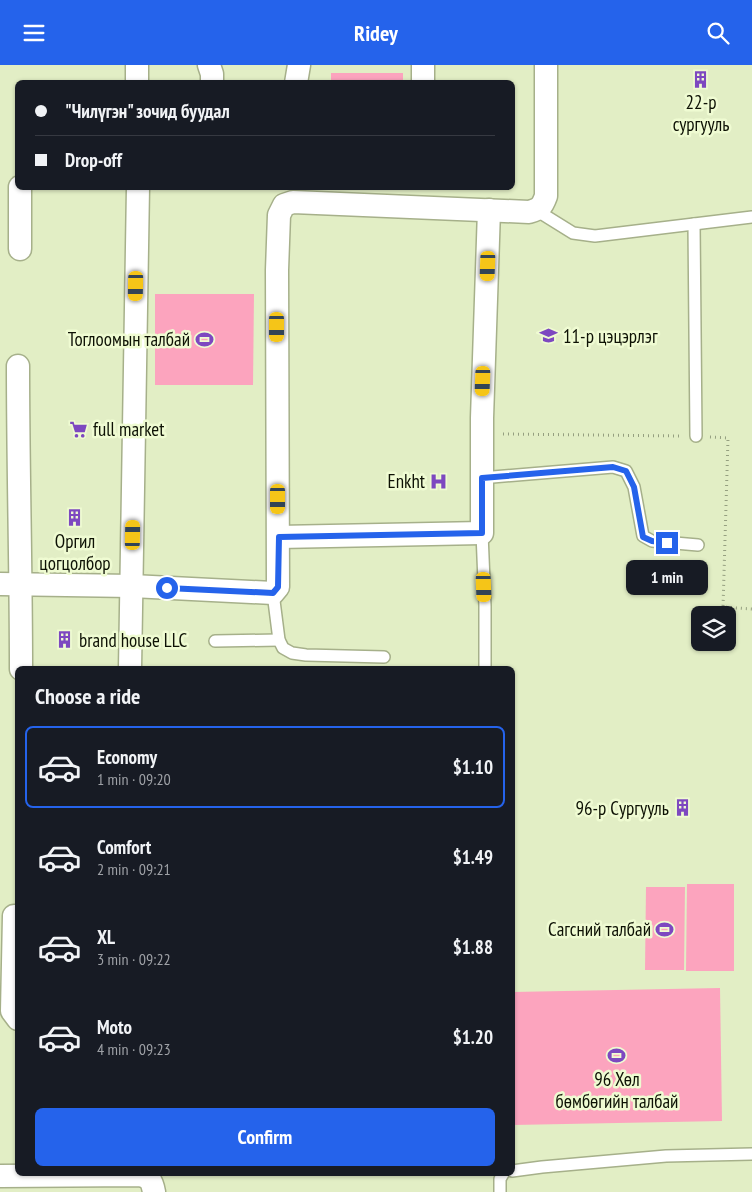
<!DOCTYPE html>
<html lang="en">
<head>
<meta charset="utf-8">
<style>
  body { margin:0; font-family:"PT Sans Narrow",sans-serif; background:#242831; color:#f1f3f6; height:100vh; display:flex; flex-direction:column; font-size:19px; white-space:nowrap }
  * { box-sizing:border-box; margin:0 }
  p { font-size:16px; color:#9ea1a6 }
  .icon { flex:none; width:28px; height:28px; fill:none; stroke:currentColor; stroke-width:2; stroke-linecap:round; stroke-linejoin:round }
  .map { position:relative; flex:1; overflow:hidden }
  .sheet { position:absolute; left:15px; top:601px; width:500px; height:510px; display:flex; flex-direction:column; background:#171b24; border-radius:8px; box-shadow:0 1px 4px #0004 }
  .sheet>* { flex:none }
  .banner { position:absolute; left:15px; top:15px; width:500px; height:110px; border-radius:8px; box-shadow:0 1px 4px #0004; display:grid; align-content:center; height:110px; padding:0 20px; background:#171b24 }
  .tools { position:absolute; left:691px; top:541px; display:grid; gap:10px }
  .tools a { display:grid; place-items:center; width:45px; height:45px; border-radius:8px; background:#171b24; box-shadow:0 1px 4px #0004; font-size:25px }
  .end { position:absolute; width:22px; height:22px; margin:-11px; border:6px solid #2563eb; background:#fff; box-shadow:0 0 0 2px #fff }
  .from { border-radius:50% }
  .bubble { position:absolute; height:35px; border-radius:8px; background:#171b24; box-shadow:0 1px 4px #0004; font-size:16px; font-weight:700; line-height:35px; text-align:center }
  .car { position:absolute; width:15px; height:30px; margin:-15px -8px; border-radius:6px; box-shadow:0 0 4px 1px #0007; background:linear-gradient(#f5c518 24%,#345 0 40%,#f5c518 0 76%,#345 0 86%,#f5c518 0) }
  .banner b { display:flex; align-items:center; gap:18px; height:48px; font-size:19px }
  .banner b+b { border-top:1px solid #363941 }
  .banner i { width:12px; height:12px; background:#f1f3f6 }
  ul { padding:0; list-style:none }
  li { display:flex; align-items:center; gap:15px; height:82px; margin:0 10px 8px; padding:0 10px; border:2px solid transparent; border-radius:8px }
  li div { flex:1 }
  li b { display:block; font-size:19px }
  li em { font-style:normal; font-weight:700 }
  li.on { border-color:#2563eb }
  li>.icon { width:45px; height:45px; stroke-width:1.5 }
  h2 { padding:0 20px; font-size:22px; line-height:60px }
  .action { display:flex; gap:10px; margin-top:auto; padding:10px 20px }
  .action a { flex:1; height:58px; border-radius:8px; background:#2563eb; color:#fff; font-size:20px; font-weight:700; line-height:58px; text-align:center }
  header { display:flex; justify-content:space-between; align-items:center; height:65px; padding:0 20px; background:#2563eb; color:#fff; font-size:22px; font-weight:700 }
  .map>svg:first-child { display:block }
  .green { fill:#fca4be }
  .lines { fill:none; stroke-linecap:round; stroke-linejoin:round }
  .service-casing { stroke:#a6b08a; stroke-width:14 }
  .minor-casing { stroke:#a6b08a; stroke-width:25 }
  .path { stroke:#959f80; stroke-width:3; stroke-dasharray:1 4; stroke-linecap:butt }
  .service { stroke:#fff; stroke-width:11 }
  .minor { stroke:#fff; stroke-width:22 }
  .route { stroke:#2563eb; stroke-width:6 }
  .labels { text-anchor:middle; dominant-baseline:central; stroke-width:5; stroke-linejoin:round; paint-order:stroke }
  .poi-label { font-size:19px; fill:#0d1104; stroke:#effbd2; text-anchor:end }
</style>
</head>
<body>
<header><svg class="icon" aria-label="menu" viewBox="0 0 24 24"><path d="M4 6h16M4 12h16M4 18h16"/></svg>Ridey<svg class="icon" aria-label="search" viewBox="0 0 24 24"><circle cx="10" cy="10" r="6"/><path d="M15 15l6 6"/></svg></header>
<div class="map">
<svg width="752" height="1127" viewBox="0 0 752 1127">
  <rect width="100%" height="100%" fill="#e2eec5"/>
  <g class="green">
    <rect x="331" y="8" width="72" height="9"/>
    <polygon points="155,229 254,229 253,320 155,320"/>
    <polygon points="687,819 734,819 734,906 686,906"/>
    <polygon points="646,822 685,822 684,905 645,905"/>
    <polygon points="720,923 722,1056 513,1060 513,927"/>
  </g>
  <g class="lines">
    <defs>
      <g id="service">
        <polyline points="536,145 573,168 595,171 752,152"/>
        <polyline points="694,159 696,371"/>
        <polyline points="481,413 613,402 626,406 634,422 643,471 652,476 698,480"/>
        <polyline points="482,468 485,541 485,604"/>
        <polyline points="273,528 279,575 283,583 292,588 306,590 384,592"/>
        <polyline points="215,576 279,575"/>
        <polyline points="512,1106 542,1102 666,1091 752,1089"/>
        <polyline points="500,1127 500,1114 503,1109"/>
      </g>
      <g id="minor">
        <polyline points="137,0 137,18"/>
        <polyline points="209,0 212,9 212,18"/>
        <polyline points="423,0 423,18"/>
        <polyline points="296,18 299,0"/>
        <polyline points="20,122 20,184"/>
        <path d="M18 301C18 402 21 503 21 604"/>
        <polyline points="279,472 482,468 482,353 489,145"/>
        <path d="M0 519 132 521 273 528 278 522 277 205 279 150 284 140 293 137 529 147C540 144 542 142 546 131V0"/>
        <polyline points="130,604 138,122"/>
        <polyline points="14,851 12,946 18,954"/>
        <path d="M0 1111 139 1110C150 1112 152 1116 154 1127"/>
      </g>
    </defs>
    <use href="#service" class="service-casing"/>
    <use href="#minor" class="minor-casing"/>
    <g class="path">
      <polyline points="503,369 681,371"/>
      <polyline points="710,372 728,373 723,542 752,544"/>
    </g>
    <use href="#service" class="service"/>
    <use href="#minor" class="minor"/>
  </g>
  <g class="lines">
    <polyline class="route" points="167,523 273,528 278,522 279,472 482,468 482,413 613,402 626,406 634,422 643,472 652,476 667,478"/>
  </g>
  <defs>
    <symbol id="building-bare" viewBox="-9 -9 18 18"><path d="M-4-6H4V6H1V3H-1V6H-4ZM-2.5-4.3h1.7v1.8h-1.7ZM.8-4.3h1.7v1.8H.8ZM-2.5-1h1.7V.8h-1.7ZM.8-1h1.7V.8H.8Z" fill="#7d48c0" stroke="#effbd2" stroke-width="2.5" paint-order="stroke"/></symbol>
    <symbol id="school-bare" viewBox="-9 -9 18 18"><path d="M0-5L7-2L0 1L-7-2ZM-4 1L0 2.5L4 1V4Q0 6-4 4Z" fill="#7d48c0" stroke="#effbd2" stroke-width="2.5" paint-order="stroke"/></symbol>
    <symbol id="stadium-bare" viewBox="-9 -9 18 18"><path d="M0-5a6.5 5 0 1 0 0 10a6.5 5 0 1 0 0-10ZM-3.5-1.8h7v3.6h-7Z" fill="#7d48c0" stroke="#effbd2" stroke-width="2.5" paint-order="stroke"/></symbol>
    <symbol id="supermarket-bare" viewBox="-9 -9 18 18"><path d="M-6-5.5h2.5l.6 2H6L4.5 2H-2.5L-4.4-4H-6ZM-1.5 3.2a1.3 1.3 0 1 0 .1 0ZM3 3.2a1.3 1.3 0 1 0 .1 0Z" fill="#7d48c0" stroke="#effbd2" stroke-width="2.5" paint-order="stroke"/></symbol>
    <symbol id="hospital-bare" viewBox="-9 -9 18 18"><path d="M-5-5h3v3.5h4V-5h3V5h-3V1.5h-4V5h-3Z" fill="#7d48c0" stroke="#effbd2" stroke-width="2.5" paint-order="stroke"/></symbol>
  </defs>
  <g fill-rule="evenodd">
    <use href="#building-bare" x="688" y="2" width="25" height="25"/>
    <use href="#school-bare" x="536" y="258" width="25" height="25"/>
    <use href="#stadium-bare" x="192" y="262" width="25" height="25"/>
    <use href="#supermarket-bare" x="66" y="352" width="25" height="25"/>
    <use href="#hospital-bare" x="426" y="404" width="25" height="25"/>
    <use href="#building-bare" x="62" y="440" width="25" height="25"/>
    <use href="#building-bare" x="52" y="562" width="25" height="25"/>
    <use href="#building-bare" x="670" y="730" width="25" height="25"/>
    <use href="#stadium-bare" x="652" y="852" width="25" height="25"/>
    <use href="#stadium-bare" x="604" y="978" width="25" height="25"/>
  </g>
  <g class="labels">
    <g class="poi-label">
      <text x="701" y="37" text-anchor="middle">22-р<tspan x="701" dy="22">сургууль</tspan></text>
      <text x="563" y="271" text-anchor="start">11-р цэцэрлэг</text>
      <text x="190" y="274">Тоглоомын талбай</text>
      <text x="93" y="364" text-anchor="start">full market</text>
      <text x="425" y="416">Enkht</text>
      <text x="75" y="476" text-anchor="middle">Oргил<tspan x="75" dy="22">цогцолбор</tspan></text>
      <text x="79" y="575" text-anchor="start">brand house LLC</text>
      <text x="669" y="743">96-р Сургууль</text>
      <text x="651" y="864">Сагсний талбай</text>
      <text x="617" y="1014" text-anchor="middle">96 Хөл<tspan x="617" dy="22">бөмбөгийн талбай</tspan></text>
    </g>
  </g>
</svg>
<div class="tools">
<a><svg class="icon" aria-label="layers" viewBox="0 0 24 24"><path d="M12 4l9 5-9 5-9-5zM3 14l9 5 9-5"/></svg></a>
</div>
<i class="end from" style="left:167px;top:523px"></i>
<i class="end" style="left:667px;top:478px"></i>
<div class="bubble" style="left:626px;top:495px;width:82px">1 min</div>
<i class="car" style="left:488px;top:201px;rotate:182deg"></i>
<i class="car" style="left:136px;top:221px;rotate:181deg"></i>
<i class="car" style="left:277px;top:262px;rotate:180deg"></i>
<i class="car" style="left:483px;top:316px;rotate:182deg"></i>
<i class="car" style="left:278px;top:434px;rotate:180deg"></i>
<i class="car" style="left:133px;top:470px;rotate:1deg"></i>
<i class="car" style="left:484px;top:522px;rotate:178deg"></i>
<div class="banner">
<b><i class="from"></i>&quot;Чилүгэн&quot; зочид буудал</b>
<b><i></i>Drop-off</b>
</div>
<section class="sheet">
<h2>Choose a ride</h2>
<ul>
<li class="on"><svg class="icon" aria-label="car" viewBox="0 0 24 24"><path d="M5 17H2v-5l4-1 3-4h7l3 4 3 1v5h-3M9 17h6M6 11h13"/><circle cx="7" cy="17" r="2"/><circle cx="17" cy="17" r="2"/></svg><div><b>Economy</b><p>1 min · 09:20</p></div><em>$1.10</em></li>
<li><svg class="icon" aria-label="car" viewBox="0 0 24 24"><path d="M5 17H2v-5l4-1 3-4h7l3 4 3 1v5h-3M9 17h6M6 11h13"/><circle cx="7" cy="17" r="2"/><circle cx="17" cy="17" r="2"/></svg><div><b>Comfort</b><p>2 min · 09:21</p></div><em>$1.49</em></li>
<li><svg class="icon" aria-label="car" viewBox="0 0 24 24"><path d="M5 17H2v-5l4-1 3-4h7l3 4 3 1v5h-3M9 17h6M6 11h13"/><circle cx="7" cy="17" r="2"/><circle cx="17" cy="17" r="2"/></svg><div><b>XL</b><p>3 min · 09:22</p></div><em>$1.88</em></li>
<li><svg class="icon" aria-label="car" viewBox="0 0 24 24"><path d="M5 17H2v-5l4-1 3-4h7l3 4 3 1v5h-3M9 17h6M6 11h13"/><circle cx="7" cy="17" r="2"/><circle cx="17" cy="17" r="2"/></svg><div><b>Moto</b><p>4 min · 09:23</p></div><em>$1.20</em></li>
</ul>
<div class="action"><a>Confirm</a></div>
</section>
</div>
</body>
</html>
